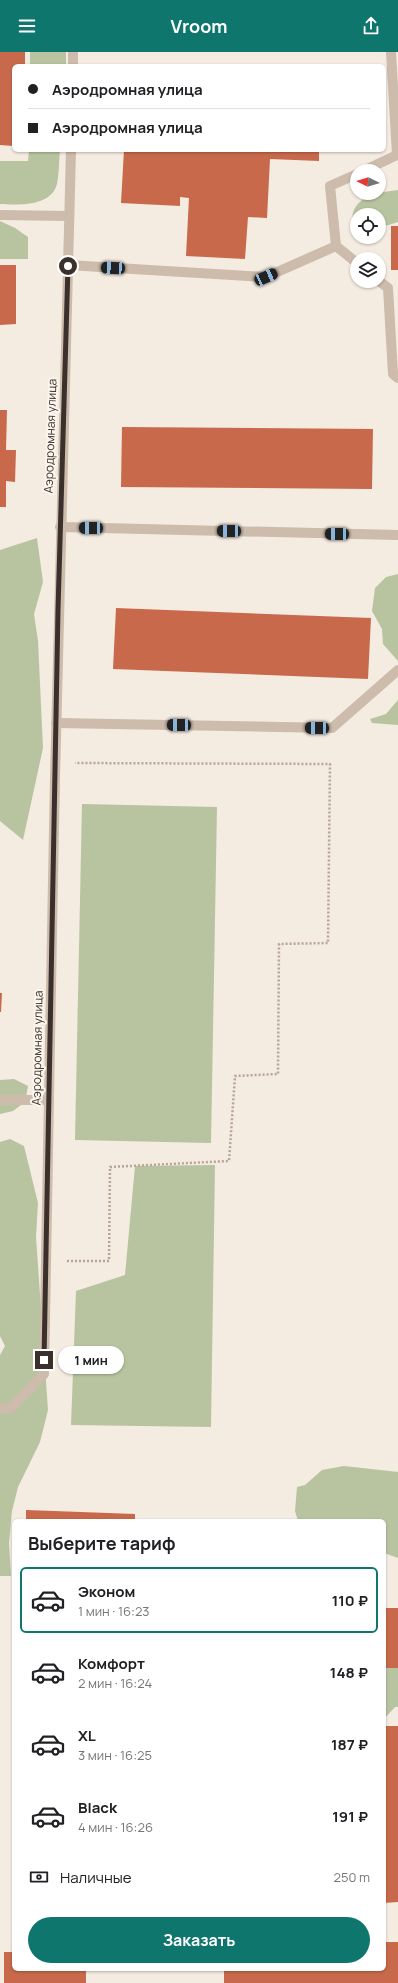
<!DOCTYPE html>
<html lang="ru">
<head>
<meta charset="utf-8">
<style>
  body { margin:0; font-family:Manrope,sans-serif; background:#f2f2f2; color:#202124; height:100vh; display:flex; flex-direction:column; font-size:15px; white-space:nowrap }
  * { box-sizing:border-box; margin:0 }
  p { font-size:13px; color:#757577 }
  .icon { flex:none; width:22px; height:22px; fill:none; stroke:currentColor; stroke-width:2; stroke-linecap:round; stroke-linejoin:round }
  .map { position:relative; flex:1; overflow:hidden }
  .side { position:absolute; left:12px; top:1467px; width:374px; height:452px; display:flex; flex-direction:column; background:#fff; border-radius:6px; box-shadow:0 1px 3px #0004 }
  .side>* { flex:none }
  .guide { position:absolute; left:12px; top:12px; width:374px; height:88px; border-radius:6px; box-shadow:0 1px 3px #0004; display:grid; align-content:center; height:88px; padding:0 16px; background:#fff }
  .needle { width:26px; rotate:275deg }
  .fabs { position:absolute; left:350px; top:112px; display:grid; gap:8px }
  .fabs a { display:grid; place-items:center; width:36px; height:36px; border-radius:50%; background:#fff; box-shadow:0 1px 3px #0004; font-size:20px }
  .end { position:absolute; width:18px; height:18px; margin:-9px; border:5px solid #3b302b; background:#fff; box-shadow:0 0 0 2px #fff }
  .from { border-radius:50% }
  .bubble { position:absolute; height:28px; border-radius:14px; background:#fff; box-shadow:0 1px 3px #0004; font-size:13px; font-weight:700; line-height:28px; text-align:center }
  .car { position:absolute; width:12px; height:24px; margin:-12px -6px; border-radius:5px; box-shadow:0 0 3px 1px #0007; background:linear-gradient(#222 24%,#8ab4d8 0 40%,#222 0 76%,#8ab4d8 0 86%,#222 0) }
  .guide b { display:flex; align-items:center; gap:14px; height:38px; font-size:15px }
  .guide b+b { border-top:1px solid #e0e0e0 }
  .guide i { width:10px; height:10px; background:#202124 }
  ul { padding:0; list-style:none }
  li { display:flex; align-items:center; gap:12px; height:66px; margin:0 8px 6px; padding:0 8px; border:2px solid transparent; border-radius:6px }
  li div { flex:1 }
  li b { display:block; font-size:15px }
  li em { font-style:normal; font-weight:700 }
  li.on { border-color:#0f766e }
  li>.icon { width:36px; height:36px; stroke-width:1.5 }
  h2 { padding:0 16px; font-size:18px; line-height:48px }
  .pay { display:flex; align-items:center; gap:10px; height:44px; padding:0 16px; font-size:15px }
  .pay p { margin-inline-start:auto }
  .primary-button { display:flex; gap:8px; margin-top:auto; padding:8px 16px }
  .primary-button a { flex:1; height:46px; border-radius:24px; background:#0f766e; color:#fff; font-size:16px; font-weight:700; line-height:46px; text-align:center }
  header { display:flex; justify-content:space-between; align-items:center; height:52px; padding:0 16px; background:#0f766e; color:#fff; font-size:18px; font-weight:700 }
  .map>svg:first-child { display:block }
  .green { fill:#b8c4a0 }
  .building { fill:#c8694b }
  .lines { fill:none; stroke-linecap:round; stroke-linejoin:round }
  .path { stroke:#b9a596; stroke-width:2.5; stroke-dasharray:2 2; stroke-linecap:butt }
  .service { stroke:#cdbbac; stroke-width:10 }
  .minor { stroke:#cdbbac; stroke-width:10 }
  .route { stroke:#3b302b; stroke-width:5 }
  .labels { text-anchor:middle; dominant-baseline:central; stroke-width:4; stroke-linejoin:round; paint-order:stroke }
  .street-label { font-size:12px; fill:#3b302b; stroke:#fbf5ee }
</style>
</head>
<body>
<header><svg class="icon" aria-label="menu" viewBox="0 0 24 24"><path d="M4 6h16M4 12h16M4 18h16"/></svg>Vroom<svg class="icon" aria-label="share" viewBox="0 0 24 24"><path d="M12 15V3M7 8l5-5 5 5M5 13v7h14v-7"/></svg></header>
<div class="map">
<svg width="398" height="1931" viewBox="0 0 398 1931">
  <rect width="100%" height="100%" fill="#f4ebe1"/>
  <g class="green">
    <rect x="30" y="0" width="36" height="14"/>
    <path d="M29 98H60C59 109 59 122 57 132 51 155 18 153 0 152V109H28Z"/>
    <path d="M398 138V170L379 176V163H357V177L351 173C352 169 352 162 354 158 361 142 383 140 398 138Z"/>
    <polygon points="0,169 15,176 28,185 28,207 0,207"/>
    <polygon points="37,486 43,530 34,562 38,589 43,696 23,788 0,769 0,498"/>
    <polygon points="398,522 398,609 383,592 382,577 372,559 375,536 386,525"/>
    <polygon points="398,648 398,673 372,671 370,667 386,662"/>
    <polygon points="82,752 217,755 211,1091 75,1088"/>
    <polygon points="14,1027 28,1034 25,1050 13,1059 0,1062 0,1028"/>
    <polygon points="10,1087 24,1094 38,1151 36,1185 48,1358 40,1390 18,1435 12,1459 9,1491 11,1524 0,1524 0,1303 5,1294 0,1284 0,1090"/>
    <polygon points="215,1113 211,1375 71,1373 76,1239 125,1223 135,1114"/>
    <polygon points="344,1414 398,1420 398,1506 384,1501 384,1469 298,1469 295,1459 297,1435 305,1433 322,1418"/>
    <polygon points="398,1606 398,1655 395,1655 384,1667 384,1617 391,1614"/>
  </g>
  <g class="building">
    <polygon points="0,0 25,0 25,14 14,14 14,94 0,93"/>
    <polygon points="124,98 319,98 319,109 270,107 267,166 248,165 245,207 186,204 189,146 180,145 180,154 121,151"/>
    <rect x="391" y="174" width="7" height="44"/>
    <polygon points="0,213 16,213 16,272 0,273"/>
    <polygon points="0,358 7,358 6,398 16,398 15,430 6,429 6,455 0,455"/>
    <polygon points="122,375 373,377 372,437 121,435"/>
    <polygon points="116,556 371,566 368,627 113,617"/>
    <polygon points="0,941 2,941 1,960 0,960"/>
    <polygon points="26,1458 135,1462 135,1469 26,1469"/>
    <rect x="384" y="1556" width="14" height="60"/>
    <polygon points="384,1674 398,1674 398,1850 384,1851"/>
    <polygon points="384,1890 398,1890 398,1931 224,1931 224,1917 384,1917"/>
    <polygon points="4,1900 14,1900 14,1917 86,1917 86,1931 4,1931"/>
  </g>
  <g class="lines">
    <polyline class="path" points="67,1209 109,1209 110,1115 229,1109 235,1024 278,1022 279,892 328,891 330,712 75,711"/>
    <g class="service">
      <polyline points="363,119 397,103 391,0"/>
      <polyline points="357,122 330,134 336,194 357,211"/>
      <polyline points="0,163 69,164"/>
      <polyline points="68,213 266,225 336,194"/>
      <polyline points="379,229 388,236 393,322 398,326"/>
      <polyline points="60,475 398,483"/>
      <polyline points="56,671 332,676 398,618"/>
      <polyline points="52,880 55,725"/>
      <polyline points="0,1048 49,1048"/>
    </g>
    <g class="minor">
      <polyline points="73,14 73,0"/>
      <polyline points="55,725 71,98"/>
      <polyline points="0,1356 10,1357 44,1322 52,880"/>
    </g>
  </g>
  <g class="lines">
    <polyline class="route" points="44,1308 58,558 68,214"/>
  </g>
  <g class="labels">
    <g class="street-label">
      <text transform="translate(50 384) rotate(-88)">Аэродромная улица</text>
      <text transform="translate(37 996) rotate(-89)">Аэродромная улица</text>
    </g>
  </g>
</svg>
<div class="fabs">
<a><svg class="needle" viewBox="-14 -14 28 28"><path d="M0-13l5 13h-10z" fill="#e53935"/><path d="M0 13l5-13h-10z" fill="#757577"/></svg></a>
<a><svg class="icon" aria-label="locate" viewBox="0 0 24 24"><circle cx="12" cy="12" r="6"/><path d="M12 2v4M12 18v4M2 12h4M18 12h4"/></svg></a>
<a><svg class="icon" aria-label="layers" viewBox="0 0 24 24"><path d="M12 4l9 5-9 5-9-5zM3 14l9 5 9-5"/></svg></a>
</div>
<i class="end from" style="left:68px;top:214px"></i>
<i class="end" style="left:44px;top:1308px"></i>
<div class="bubble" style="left:58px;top:1294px;width:66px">1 мин</div>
<i class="car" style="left:113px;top:216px;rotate:273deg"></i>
<i class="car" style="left:266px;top:225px;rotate:66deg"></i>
<i class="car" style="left:91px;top:476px;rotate:271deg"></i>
<i class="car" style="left:229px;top:479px;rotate:271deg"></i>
<i class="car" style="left:337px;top:482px;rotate:271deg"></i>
<i class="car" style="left:179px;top:673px;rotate:271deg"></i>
<i class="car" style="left:317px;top:676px;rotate:271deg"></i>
<div class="guide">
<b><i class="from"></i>Аэродромная улица</b>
<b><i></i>Аэродромная улица</b>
</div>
<section class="side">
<h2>Выберите тариф</h2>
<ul>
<li class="on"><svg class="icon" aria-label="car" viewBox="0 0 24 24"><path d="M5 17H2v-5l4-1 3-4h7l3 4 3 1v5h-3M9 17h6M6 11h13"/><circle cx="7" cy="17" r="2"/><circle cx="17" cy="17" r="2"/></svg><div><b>Эконом</b><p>1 мин · 16:23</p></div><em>110 ₽</em></li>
<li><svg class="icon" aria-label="car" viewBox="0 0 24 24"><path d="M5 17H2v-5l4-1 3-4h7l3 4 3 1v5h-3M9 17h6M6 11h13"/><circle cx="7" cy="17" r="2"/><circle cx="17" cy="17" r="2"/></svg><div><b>Комфорт</b><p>2 мин · 16:24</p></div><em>148 ₽</em></li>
<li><svg class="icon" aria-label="car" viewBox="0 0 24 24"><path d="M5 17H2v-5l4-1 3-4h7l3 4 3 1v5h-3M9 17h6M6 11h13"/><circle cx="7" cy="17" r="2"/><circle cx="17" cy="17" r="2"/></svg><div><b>XL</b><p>3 мин · 16:25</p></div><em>187 ₽</em></li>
<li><svg class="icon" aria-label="car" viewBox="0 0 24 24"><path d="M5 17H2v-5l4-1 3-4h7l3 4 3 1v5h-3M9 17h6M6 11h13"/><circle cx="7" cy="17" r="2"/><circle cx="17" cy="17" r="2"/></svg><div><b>Black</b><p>4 мин · 16:26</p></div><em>191 ₽</em></li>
</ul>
<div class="pay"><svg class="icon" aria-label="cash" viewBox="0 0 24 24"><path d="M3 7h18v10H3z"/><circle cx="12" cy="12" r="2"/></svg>Наличные<p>250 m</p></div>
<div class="primary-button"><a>Заказать</a></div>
</section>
</div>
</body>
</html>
